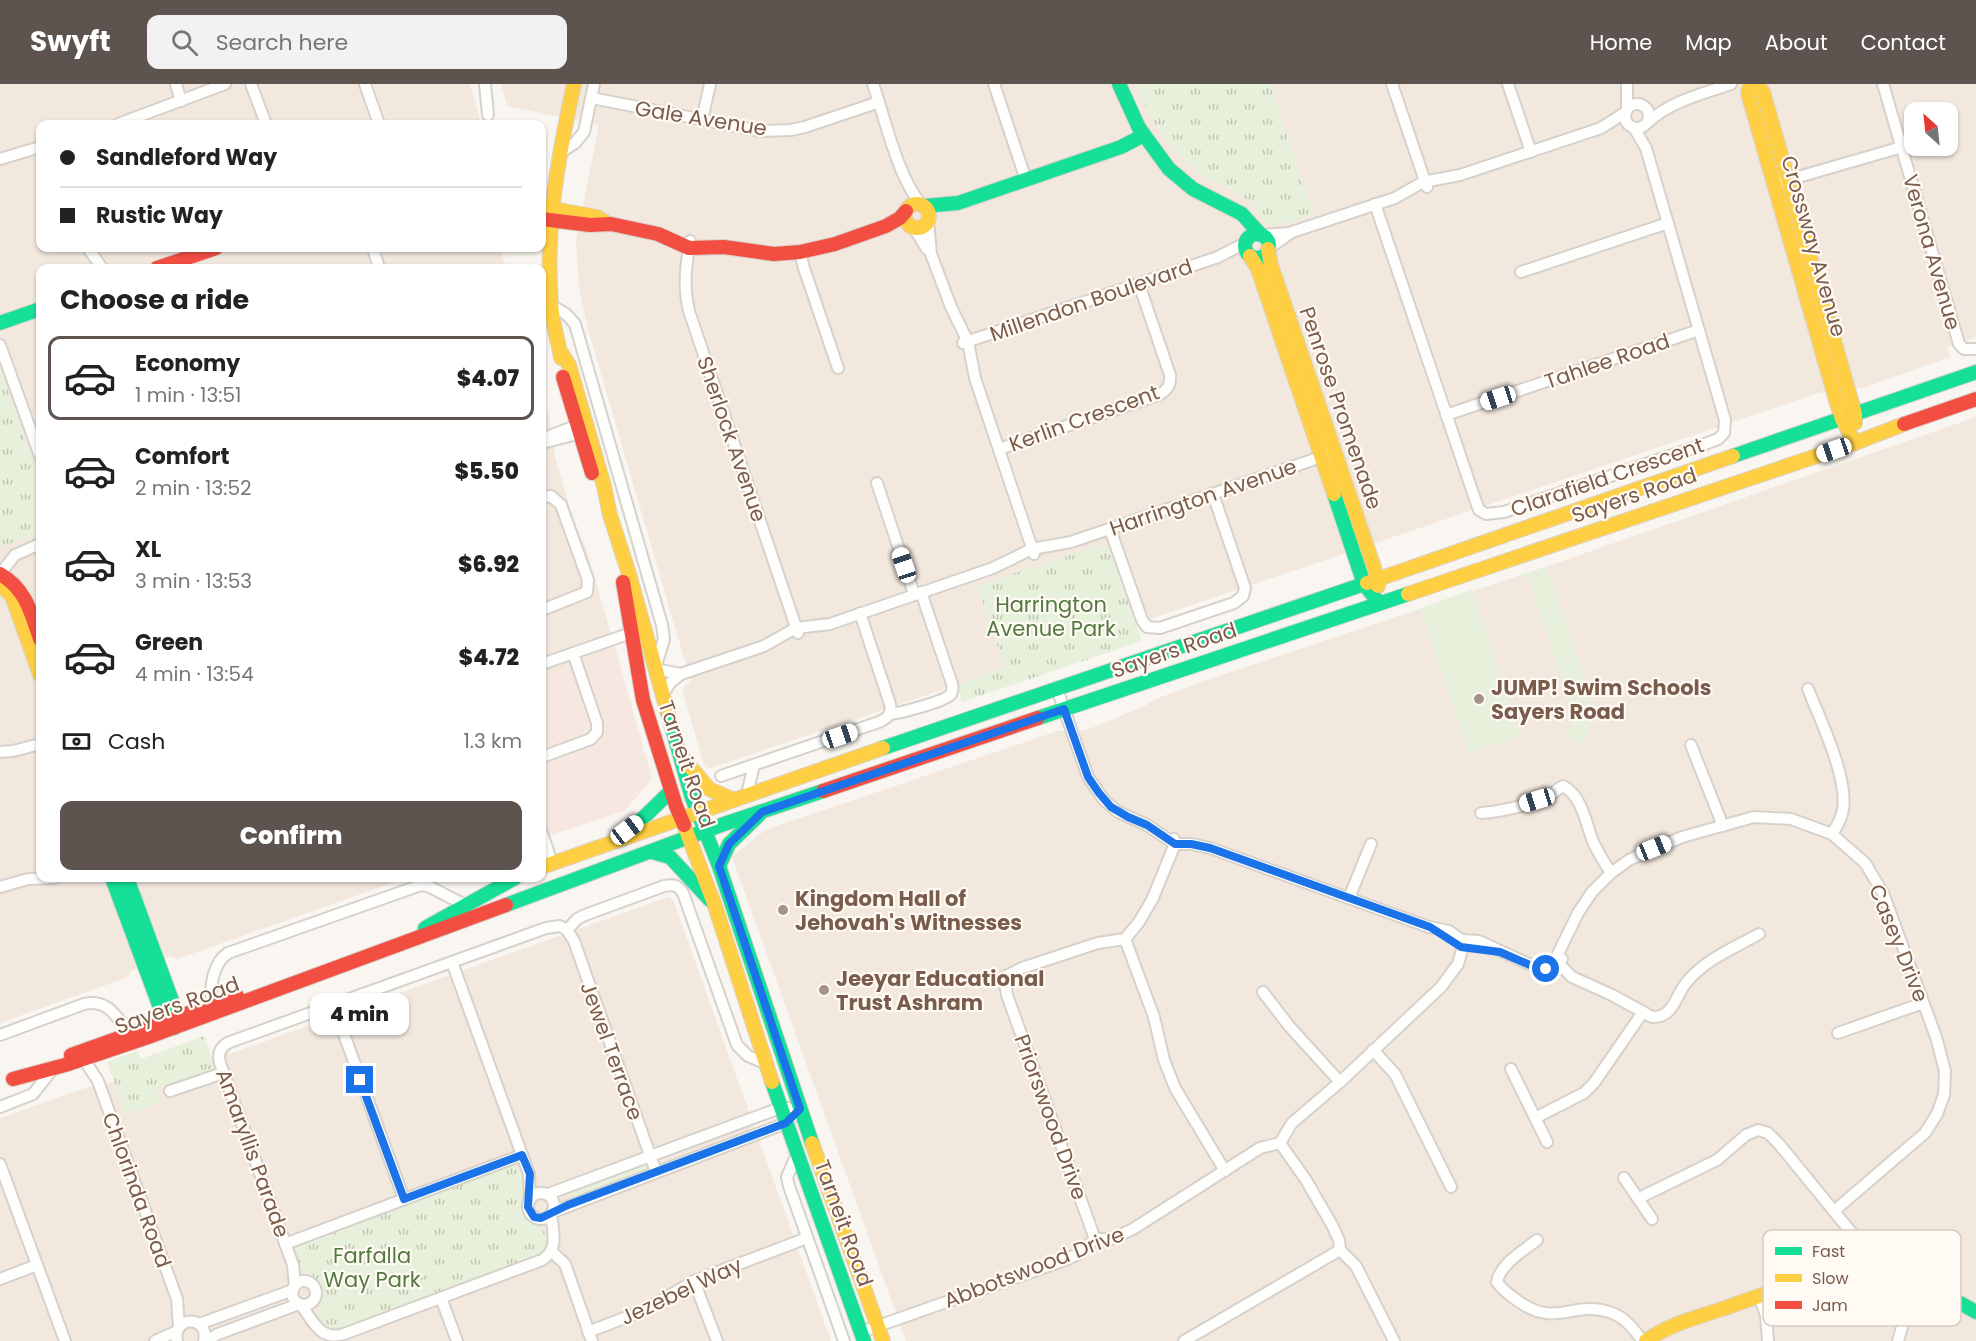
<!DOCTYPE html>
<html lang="en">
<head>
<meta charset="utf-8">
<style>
  body { margin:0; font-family:Poppins,sans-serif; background:#f2f2f2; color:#222; height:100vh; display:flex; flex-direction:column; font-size:22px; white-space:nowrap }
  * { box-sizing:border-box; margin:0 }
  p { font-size:20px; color:#767676 }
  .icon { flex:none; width:33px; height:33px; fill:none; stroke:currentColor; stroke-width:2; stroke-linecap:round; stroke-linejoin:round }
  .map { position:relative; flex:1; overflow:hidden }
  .drawer { position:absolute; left:36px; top:180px; width:510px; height:618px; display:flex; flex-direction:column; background:#fff; border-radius:12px; box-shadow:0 2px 4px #0004 }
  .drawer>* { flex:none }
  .top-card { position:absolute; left:36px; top:36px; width:510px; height:132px; border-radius:12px; box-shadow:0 2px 4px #0004; display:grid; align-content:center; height:132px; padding:0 24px; background:#fff }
  .needle { width:39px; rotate:333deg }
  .tools { position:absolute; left:1904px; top:18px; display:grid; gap:12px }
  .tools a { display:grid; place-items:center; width:54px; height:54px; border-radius:12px; background:#fff; box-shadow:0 2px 4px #0004; font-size:30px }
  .end { position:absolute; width:27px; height:27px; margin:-14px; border:8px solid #1a73e8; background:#fff; box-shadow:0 0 0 3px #fff }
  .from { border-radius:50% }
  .bubble { position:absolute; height:42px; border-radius:12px; background:#fff; box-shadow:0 2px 4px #0004; font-size:20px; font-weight:800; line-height:42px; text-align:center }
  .car { position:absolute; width:18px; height:36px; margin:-18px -9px; border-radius:8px; box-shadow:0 0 4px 2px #0007; background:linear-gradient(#fff 24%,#345 0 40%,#fff 0 76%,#345 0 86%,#fff 0) }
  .top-card b { display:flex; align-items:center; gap:21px; height:57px; font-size:22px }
  .top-card b+b { border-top:2px solid #e0e0e0 }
  .top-card i { width:15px; height:15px; background:#222 }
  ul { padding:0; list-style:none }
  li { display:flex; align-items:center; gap:18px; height:84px; margin:0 12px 9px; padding:0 12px; border:3px solid transparent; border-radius:12px }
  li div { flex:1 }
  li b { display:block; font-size:22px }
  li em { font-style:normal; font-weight:800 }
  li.active { border-color:#5d544f }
  li>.icon { width:54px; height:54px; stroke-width:1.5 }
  h2 { padding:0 24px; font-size:27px; line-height:72px }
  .pay { display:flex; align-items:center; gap:15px; height:66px; padding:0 24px; font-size:22px }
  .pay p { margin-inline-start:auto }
  .primary-button { display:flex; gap:12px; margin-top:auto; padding:12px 24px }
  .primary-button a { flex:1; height:69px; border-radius:12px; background:#5d544f; color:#fff; font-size:24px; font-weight:800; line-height:69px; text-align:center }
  header { display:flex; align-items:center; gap:36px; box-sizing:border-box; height:84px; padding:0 30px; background:#5d544f; color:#fff }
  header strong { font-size:28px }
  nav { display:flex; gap:33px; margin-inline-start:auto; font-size:21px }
  .search { width:420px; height:54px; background:#f2f2f2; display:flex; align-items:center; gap:15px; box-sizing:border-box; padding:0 21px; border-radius:12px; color:#767676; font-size:22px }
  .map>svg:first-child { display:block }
  .residential { fill:#f2e8de; fill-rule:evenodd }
  .commercial { fill:#f6e8e1 }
  .grass { fill:#e7f0db }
  .park { fill:url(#park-tufts) }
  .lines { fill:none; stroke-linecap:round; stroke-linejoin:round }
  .street-casing { stroke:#d7d1cb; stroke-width:14 }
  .fast-casing { stroke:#d9d2cb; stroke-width:16 }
  .slow-casing { stroke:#d9d2cb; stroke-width:16 }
  .jam-casing { stroke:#d9d2cb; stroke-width:16 }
  .street { stroke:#fefefd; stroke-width:10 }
  .fast { stroke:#16e098; stroke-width:14 }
  .slow { stroke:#ffcf43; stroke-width:14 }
  .jam { stroke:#f24e42; stroke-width:14 }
  .route { stroke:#1a73e8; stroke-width:8 }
  .poi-dot { fill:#a69286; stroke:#fffaf3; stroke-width:2 }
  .labels { text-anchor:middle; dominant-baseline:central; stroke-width:4.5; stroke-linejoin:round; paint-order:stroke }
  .street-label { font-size:21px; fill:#7a5c4d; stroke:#fffaf3 }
  .park-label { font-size:21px; fill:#537a41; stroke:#fffaf3 }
  .poi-label { font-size:21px; font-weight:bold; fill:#7a5c4d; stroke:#fffaf3; text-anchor:start }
  .key { fill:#fffaf3; stroke:#d7cbc1; stroke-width:1.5 }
  .key-label { font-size:16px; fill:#7a5c4d }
</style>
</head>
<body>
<header>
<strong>Swyft</strong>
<div class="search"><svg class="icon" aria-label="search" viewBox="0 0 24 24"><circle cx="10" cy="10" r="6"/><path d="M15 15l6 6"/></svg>Search here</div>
<nav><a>Home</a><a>Map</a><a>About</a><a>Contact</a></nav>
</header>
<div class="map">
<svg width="1976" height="1257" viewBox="0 0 1976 1257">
  <defs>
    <pattern id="park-tufts" width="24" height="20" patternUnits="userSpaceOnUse" patternTransform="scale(1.5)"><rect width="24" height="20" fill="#e7f0db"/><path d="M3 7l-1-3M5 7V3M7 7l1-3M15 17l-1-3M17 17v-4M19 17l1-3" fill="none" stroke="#c0c6b4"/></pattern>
  </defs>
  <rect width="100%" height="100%" fill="#f9f5f0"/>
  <g class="residential">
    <polygon points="0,0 470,0 481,40 40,40 40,164 516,164 501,168 506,184 40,184 40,794 406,794 177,875 171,872 131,887 128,893 0,939"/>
    <path d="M501 0H1976V253L1947 263 1950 273 1863 304 1819 309 1777 323 708 685 704 681 682 605 685 601 691 598 588 245 579 204 576 157 599 41 507 22ZM1914 28H1947V62H1914Z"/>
    <polygon points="542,308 550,337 555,373 574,437 588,470 652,695 624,727 542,754"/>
    <polygon points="1976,333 1976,1257 906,1257 732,773 764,747 785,739 1058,647 1087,646 1145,622 1153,616 1210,595 1551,481"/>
    <polygon points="668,813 673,816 831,1257 0,1257 0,1034 82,1005 232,969"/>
  </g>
  <polygon class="commercial" points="616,566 652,695 624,727 542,754 542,593"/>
  <g class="grass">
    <polygon points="1551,481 1548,486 1597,631 1581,662 1566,651 1575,634 1528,493 1521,491"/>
    <polygon points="1472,506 1521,652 1469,669 1420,524"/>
    <polygon points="645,1080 648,1084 644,1089 568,1115 565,1109"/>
  </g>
  <g class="park">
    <path d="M1136 0H1270L1313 129C1302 133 1286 142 1274 141 1262 139 1254 121 1244 113 1232 103 1217 100 1204 92 1172 72 1149 34 1136 0Z"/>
    <polygon points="0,285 40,397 40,449 0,463"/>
    <polygon points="1100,461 1111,467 1142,557 962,618 957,601 1005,584 977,502"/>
    <polygon points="204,952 215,983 156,1005 160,1018 126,1031 107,978 138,967 141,975"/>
    <path d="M512 1082C534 1087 523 1112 526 1127 535 1141 549 1145 548 1164L541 1171 339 1246 330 1247C308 1231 325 1223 320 1205 315 1190 282 1180 302 1159Z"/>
  </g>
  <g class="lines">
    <defs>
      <g id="street">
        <polyline points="176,0 181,17"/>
        <polyline points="251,0 266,40"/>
        <polyline points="365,0 379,40"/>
        <polyline points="485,0 488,31"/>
        <path d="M873 0C885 34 898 95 922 121"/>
        <polyline points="994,0 1026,96"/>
        <polyline points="1392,0 1427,103"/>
        <polyline points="1508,0 1531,68"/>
        <polyline points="1627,0 1627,26"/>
        <polyline points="1883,0 1959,260 1964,265 1976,265"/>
        <polyline points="592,14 759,47 791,46 805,43 879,18"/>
        <circle cx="1637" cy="32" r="12"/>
        <polyline points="702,36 710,0"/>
        <path d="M1648 38C1671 17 1702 10 1731 0"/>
        <polyline points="118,40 225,0"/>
        <polyline points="561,68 575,59 584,48 594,0"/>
        <polyline points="0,75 40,63"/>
        <polyline points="1774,100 1902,63"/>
        <polyline points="1375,120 1476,418 1479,426 1486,430 1504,428 1705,360 1718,355 1724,349 1725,336 1646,64 1634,44"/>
        <polyline points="928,138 931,170 951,223 968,258 975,294 1034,470"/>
        <polyline points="914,144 927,165"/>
        <polyline points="1263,151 1289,149"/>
        <path d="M690 157C686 181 683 202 689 227L798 549"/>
        <polyline points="88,164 102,184"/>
        <polyline points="373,164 379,184"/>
        <polyline points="1268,165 1292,148 1395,114 1423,98 1460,91 1601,44 1626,28"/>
        <polyline points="800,168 804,184 838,284"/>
        <polyline points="1521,188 1668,139"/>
        <polyline points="551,221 566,230 575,240 662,541 664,555 655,585 681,590"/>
        <polyline points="963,259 1218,173 1245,159"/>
        <polyline points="0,261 40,372"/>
        <polyline points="1446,331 1699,246"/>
        <polyline points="542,355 583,339"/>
        <polyline points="542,359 585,348"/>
        <path d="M999 365 1158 311C1167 307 1171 301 1170 291L1139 200"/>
        <polyline points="877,399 914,510"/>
        <polyline points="542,413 551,412 561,421 588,496 587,508 542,526"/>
        <polyline points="1110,445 1142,536 1147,543 1160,544 1234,519 1243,512 1245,504 1213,410"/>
        <polyline points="0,490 15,471 40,460"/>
        <polyline points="542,580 631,549"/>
        <polyline points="1057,605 1088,693 1104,716 1118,728 1147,741 1175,760 1191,760 1210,764 1429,843 1449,847 1462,856 1479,857 1542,886 1553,884 1562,875"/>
        <path d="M1808 605C1820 635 1848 693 1843 725 1842 734 1837 742 1832 750"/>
        <polyline points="662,612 670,599 681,590 764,562 796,544 830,540 993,484 1032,465 1071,458 1327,371"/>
        <path d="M890 630C900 629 947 617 951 610 953 606 953 604 952 600L921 508"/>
        <polyline points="1691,661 1723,742"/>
        <polyline points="0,668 13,667 40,660"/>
        <polyline points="542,673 591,655 597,648 597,639 573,569"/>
        <path d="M721 692 879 638C888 634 892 630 890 620L860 529"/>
        <polyline points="747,710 754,681"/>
        <path d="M1481 729C1501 728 1534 720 1551 710 1556 708 1558 704 1563 702 1583 712 1586 742 1594 760 1599 770 1605 780 1611 789"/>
        <polyline points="542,749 552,779"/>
        <polyline points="0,803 28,795 55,794"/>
        <polyline points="1349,814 1371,760"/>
        <path d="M567 846 577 835 585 831 664 802C673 800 678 801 683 809L737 961 748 972 765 979"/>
        <polyline points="567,846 574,857 656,1088"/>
        <polyline points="1125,855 1154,933 1164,976 1175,1004 1225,1087"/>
        <polyline points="1555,876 1578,829 1592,808 1611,789 1629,776 1682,753 1754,733 1791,735 1832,750 1865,779 1883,809 1936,953 1945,987 1944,1011 1937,1030 1925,1049 1834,1127"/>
        <path d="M1555 876 1572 893 1612 911 1652 933C1673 934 1675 913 1686 899 1704 876 1734 864 1759 850"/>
        <polyline points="452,878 529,1090 530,1116"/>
        <polyline points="1263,908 1289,942 1340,998"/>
        <path d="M213 920C208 904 214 878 228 869L421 801 428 802 465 821"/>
        <polyline points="333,920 404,1115"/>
        <polyline points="1838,949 1923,919"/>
        <path d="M0 951 84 920C108 914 117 934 130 950"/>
        <polyline points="1373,966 1395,990 1451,1103"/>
        <polyline points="79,968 98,997 177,1215 179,1243"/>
        <polyline points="1511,985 1547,1058"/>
        <polyline points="170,1007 223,989"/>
        <polyline points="0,1023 33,1010 52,986"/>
        <polyline points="1535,1034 1584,1009 1594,999 1643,928"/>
        <polyline points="1280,1059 1306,1096 1332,1141 1339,1156 1340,1166 1356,1182 1394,1257"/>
        <polyline points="797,1070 787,1093 789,1102 844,1257"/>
        <polyline points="0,1080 65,1257"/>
        <polyline points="1624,1094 1652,1135"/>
        <circle cx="541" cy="1122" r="13"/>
        <polyline points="548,1110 780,1024 788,1024"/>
        <polyline points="1639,1114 1717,1076 1746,1051 1758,1046 1768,1049 1779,1060 1855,1153 1858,1168 1857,1189"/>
        <polyline points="553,1128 786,1039 800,1025"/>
        <polyline points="1095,1155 1007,911 1004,893 1022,884 1098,859 1125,855 1139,838 1152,816 1175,760 1174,755"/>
        <path d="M1537 1156C1523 1167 1500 1180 1497 1198 1503 1207 1510 1211 1518 1217 1556 1245 1574 1215 1612 1229 1626 1234 1634 1246 1643 1257"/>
        <polyline points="285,1160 522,1071"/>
        <polyline points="552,1168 565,1180 592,1257"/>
        <polyline points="0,1195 37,1181"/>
        <polyline points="694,1197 717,1257"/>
        <circle cx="304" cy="1209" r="12"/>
        <path d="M295 1202 293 1181 220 979C217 969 221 962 230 958L546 844 560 842 567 846"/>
        <polyline points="1759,1212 1766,1231 1768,1257"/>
        <polyline points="441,1214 457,1257"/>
        <path d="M301 1221C314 1238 320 1257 344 1250L542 1176C559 1166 553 1147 551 1130"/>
        <polyline points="199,1240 293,1206"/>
        <polyline points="588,1248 645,1226 694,1197 807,1154"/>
        <polyline points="861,1248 1068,1175 1079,1169 1095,1155 1112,1155 1133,1145 1260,1064 1280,1059 1292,1039 1340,998 1441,903 1458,880 1462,866 1462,856"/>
        <polyline points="155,1257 177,1247"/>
        <path d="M177 1257C172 1231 210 1231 204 1257"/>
        <polyline points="206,1257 218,1250 299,1220"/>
        <polyline points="1184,1257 1340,1166"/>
        <polyline points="1898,1257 1915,1198"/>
      </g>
      <g id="fast">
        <polyline points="1119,0 1139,44 1169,85 1193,105 1242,130 1261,151"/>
        <polyline points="924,122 958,119 1121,63 1144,51"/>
        <circle cx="1257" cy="162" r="12"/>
        <polyline points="0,239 40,225"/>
        <polyline points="1733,372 1976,288"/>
        <polyline points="1334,410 1364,500 1379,519"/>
        <polyline points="667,626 692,714 719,782 812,1059"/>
        <polyline points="1038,634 1408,510"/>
        <polyline points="883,664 1367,499"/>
        <polyline points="623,749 642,735 671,707"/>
        <polyline points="652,768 670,773 710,816"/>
        <polyline points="719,782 729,760 759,731"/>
        <polyline points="112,794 165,937 174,944 178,933 127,794"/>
        <polyline points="506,821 724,740 823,707"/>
        <polyline points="425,844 515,794"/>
        <polyline points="772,998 864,1257"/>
        <path d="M1865 1189C1906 1189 1941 1208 1976 1228"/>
      </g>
      <g id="slow">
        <polyline points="1750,0 1748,9 1836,316 1842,335 1855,359"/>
        <polyline points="1756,0 1763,8 1855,330 1855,339"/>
        <circle cx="917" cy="132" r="12"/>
        <polyline points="542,123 597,133 604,137"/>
        <polyline points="1268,165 1271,181 1378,495 1378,502"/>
        <polyline points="1250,172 1258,185 1334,410"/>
        <polyline points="560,267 569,281 604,402 610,431 629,490 667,626"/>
        <path d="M561 274C558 256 552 238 551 220 545 145 558 73 574 0"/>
        <polyline points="1367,499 1733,372"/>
        <polyline points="0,500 12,512 40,591"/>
        <polyline points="1408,510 1855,359 1904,340"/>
        <polyline points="682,673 709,705 732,715"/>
        <polyline points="684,741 715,822 772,998"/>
        <polyline points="542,783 883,664"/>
        <polyline points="812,1059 883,1257"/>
        <path d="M1646 1257C1669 1240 1696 1234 1722 1225 1768 1209 1816 1190 1865 1189"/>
      </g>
      <g id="jam">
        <polyline points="542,135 590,141 611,140 658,150 689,164 724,163 774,170 800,168 835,160 886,142 900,134 906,127"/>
        <polyline points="157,184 216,164"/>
        <polyline points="563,293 592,389"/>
        <polyline points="1904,340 1976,315"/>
        <path d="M0 490C26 505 31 529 40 555"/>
        <polyline points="623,498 643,616 676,722 684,741"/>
        <polyline points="823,707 1038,634"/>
        <polyline points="71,971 237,912"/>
        <polyline points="13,995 65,981 151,952 506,821"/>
      </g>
    </defs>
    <use href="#street" class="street-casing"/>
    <use href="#fast" class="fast-casing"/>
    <use href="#slow" class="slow-casing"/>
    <use href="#jam" class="jam-casing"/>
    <use href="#street" class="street"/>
    <use href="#fast" class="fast"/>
    <use href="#slow" class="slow"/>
    <use href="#jam" class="jam"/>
  </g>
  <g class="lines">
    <polyline class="route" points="360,996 404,1115 522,1071 530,1090 528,1123 534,1133 541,1134 568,1121 786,1039 800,1025 719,782 729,760 762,728 1064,625 1088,693 1099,709 1111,723 1128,733 1147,741 1175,760 1191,760 1210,764 1430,843 1461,863 1500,868 1539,885 1546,885"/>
  </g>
  <g class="poi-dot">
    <circle cx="1479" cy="615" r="6"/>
    <circle cx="783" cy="826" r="6"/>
    <circle cx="824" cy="906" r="6"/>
  </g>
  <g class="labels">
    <g class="street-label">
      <text transform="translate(701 34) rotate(9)">Gale Avenue</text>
      <text transform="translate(1814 162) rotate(74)">Crossway Avenue</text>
      <text transform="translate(1932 168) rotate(74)">Verona Avenue</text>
      <text transform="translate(1091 216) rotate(-19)">Millendon Boulevard</text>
      <text transform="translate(1607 277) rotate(-19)">Tahlee Road</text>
      <text transform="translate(1341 324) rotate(71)">Penrose Promenade</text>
      <text transform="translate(1084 334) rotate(-20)">Kerlin Crescent</text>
      <text transform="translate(732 355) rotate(71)">Sherlock Avenue</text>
      <text transform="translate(1607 393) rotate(-19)">Clarafield Crescent</text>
      <text transform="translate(1634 411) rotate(-19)">Sayers Road</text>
      <text transform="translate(1203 413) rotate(-19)">Harrington Avenue</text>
      <text transform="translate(1174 566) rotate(-19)">Sayers Road</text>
      <text transform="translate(687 680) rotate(71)">Tarneit Road</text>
      <text transform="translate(1899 859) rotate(68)">Casey Drive</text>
      <text transform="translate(177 921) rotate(-20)">Sayers Road</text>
      <text transform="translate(612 967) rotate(70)">Jewel Terrace</text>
      <text transform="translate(1051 1033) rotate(70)">Priorswood Drive</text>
      <text transform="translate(253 1069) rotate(70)">Amaryllis Parade</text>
      <text transform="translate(137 1106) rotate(70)">Chlorinda Road</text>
      <text transform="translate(844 1139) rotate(70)">Tarneit Road</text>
      <text transform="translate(1034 1183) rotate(-21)">Abbotswood Drive</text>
      <text transform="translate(681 1207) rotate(-25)">Jezebel Way</text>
    </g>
    <g class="park-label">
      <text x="1051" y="520">Harrington<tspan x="1051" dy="24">Avenue Park</tspan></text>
      <text x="372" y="1171">Farfalla<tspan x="372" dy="24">Way Park</tspan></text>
    </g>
    <g class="poi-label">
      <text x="1491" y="603">JUMP! Swim Schools<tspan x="1491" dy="24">Sayers Road</tspan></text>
      <text x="795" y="814">Kingdom Hall of<tspan x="795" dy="24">Jehovah's Witnesses</tspan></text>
      <text x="836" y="894">Jeeyar Educational<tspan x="836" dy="24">Trust Ashram</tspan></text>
    </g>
  </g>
  <rect x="1763" y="1146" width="198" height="96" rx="9" class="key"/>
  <rect x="1775" y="1163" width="27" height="8" fill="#16e098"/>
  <rect x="1775" y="1190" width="27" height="8" fill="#ffcf43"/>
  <rect x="1775" y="1217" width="27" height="8" fill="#f24e42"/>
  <g class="key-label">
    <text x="1812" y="1173">Fast</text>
    <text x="1812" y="1200">Slow</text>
    <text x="1812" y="1227">Jam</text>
  </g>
</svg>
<div class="tools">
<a><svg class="needle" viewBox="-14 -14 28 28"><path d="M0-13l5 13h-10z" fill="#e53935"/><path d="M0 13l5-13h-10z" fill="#767676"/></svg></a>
</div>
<i class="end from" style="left:1546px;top:885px"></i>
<i class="end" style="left:360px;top:996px"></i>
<div class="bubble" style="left:310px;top:909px;width:99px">4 min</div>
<i class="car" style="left:1498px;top:314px;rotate:252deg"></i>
<i class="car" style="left:1834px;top:366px;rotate:251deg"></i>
<i class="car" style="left:904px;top:481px;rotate:342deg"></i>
<i class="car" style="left:840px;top:652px;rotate:71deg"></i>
<i class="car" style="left:1537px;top:716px;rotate:253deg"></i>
<i class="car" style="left:627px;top:746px;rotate:53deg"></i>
<i class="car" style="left:1654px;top:764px;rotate:68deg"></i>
<div class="top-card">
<b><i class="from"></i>Sandleford Way</b>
<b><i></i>Rustic Way</b>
</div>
<section class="drawer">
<h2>Choose a ride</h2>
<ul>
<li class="active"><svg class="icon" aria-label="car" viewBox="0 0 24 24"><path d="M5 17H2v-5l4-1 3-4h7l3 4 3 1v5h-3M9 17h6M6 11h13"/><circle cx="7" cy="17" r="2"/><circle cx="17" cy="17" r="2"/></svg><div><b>Economy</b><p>1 min · 13:51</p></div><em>$4.07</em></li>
<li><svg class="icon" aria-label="car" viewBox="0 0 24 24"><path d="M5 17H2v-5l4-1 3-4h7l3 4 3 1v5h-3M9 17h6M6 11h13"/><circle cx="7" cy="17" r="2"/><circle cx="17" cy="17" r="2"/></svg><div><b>Comfort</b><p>2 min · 13:52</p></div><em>$5.50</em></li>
<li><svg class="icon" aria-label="car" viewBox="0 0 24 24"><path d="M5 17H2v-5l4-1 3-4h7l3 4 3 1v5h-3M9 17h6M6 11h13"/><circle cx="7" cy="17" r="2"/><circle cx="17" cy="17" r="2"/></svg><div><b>XL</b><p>3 min · 13:53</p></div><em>$6.92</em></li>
<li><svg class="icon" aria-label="car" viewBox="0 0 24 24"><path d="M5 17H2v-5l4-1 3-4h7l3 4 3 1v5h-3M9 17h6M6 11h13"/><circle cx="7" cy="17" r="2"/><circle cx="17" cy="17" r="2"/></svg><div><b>Green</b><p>4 min · 13:54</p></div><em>$4.72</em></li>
</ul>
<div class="pay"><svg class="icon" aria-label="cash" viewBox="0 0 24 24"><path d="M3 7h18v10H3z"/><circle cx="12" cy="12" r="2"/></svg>Cash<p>1.3 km</p></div>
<div class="primary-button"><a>Confirm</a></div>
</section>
</div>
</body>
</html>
